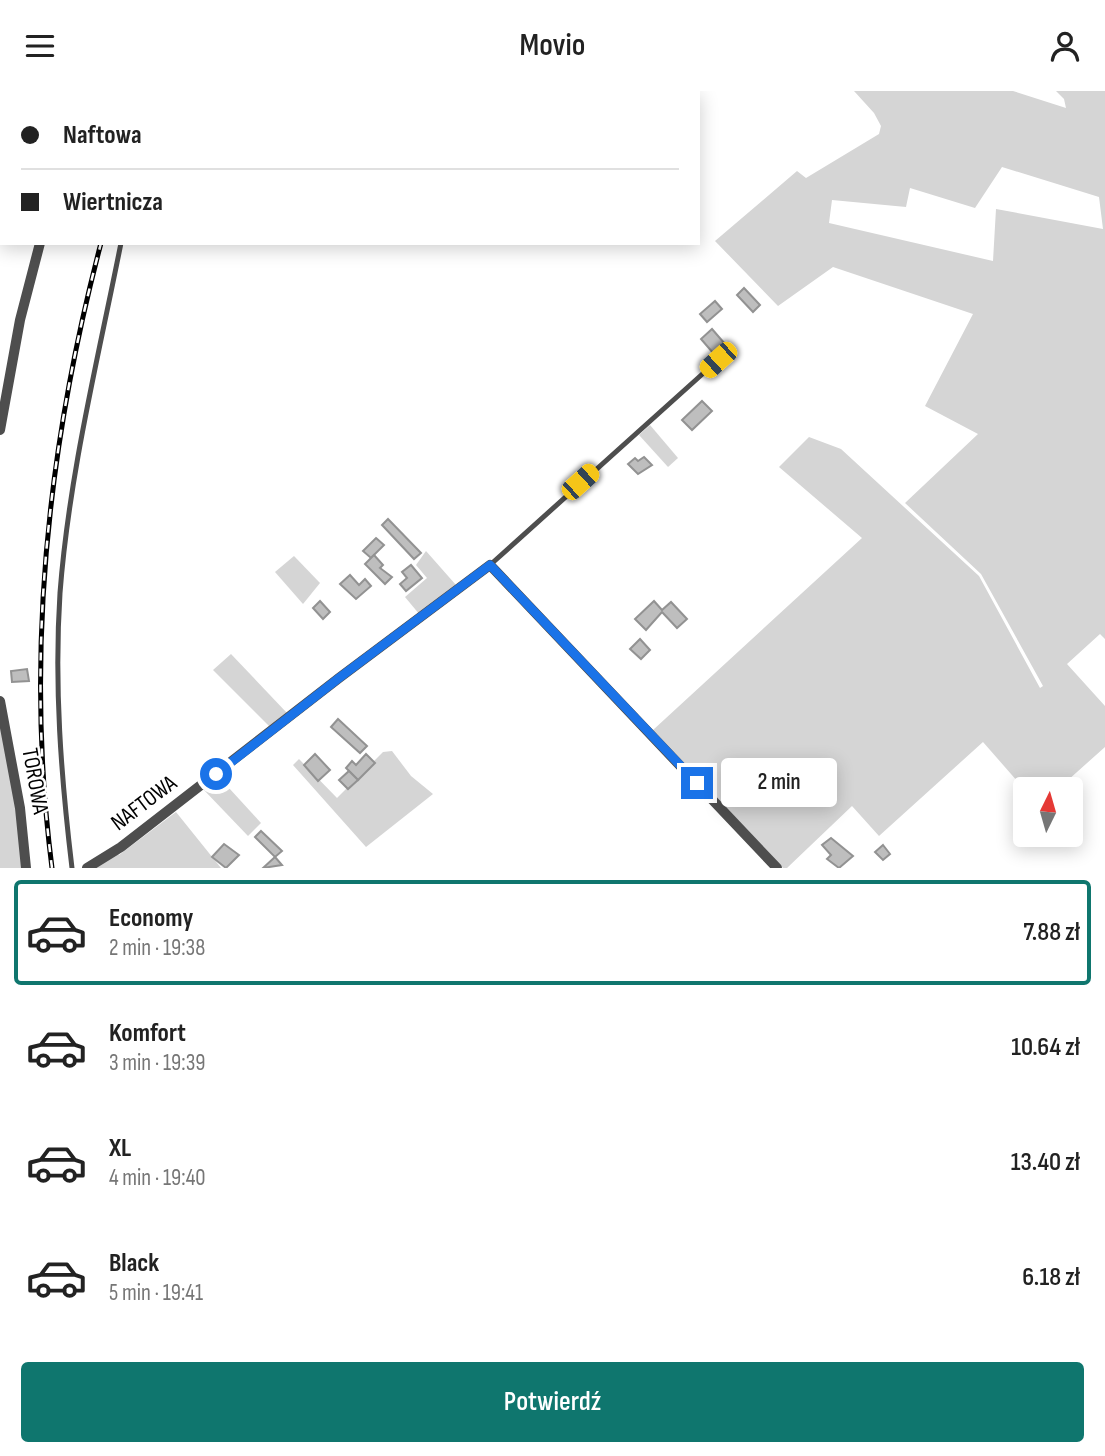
<!DOCTYPE html>
<html lang="pl">
<head>
<meta charset="utf-8">
<style>
  body { margin:0; font-family:"Sofia Sans Condensed",sans-serif; background:#f6f6f6; color:#222; height:100vh; display:flex; flex-direction:column; font-size:26px; white-space:nowrap }
  * { box-sizing:border-box; margin:0 }
  p { font-size:23px; color:#767676 }
  .icon { flex:none; width:38px; height:38px; fill:none; stroke:currentColor; stroke-width:2; stroke-linecap:round; stroke-linejoin:round }
  .map { position:relative; height:777px; overflow:hidden }
  .drawer { display:flex; flex-direction:column; background:#fff; flex:1 }
  .drawer>* { flex:none }
  .hud { position:absolute; left:0px; top:0px; width:700px; height:154px; box-shadow:0 4px 18px #0003; display:grid; align-content:center; height:154px; padding:0 21px; background:#fff }
  .needle { width:46px; rotate:5deg }
  .fabs { position:absolute; left:1013px; top:686px; display:grid; gap:14px }
  .fabs a { display:grid; place-items:center; width:70px; height:70px; border-radius:7px; background:#fff; box-shadow:0 4px 18px #0003; font-size:35px }
  .end { position:absolute; width:32px; height:32px; margin:-16px; border:9px solid #1a73e8; background:#fff; box-shadow:0 0 0 4px #fff }
  .from { border-radius:50% }
  .bubble { position:absolute; height:49px; border-radius:7px; background:#fff; box-shadow:0 4px 18px #0003; font-size:23px; font-weight:600; line-height:49px; text-align:center }
  .car { position:absolute; width:21px; height:42px; margin:-21px -10px; border-radius:9px; box-shadow:0 0 5px 2px #0007; background:linear-gradient(#f5c518 24%,#345 0 40%,#f5c518 0 76%,#345 0 86%,#f5c518 0) }
  .hud b { display:flex; align-items:center; gap:24px; height:66px; font-size:26px }
  .hud b+b { border-top:2px solid #e0e0e0 }
  .hud i { width:18px; height:18px; background:#222 }
  ul { padding:12px 0 0; list-style:none }
  li { display:flex; align-items:center; gap:21px; height:105px; margin:0 14px 10px; padding:0 7px; border:4px solid transparent; border-radius:7px }
  li div { flex:1 }
  li b { display:block; font-size:26px }
  li em { font-style:normal; font-weight:600 }
  li.active { border-color:#0f766e }
  li>.icon { width:63px; height:63px; stroke-width:1.5 }
  .action { display:flex; gap:14px; margin-top:auto; padding:14px 21px }
  .action a { flex:1; height:80px; border-radius:7px; background:#0f766e; color:#fff; font-size:28px; font-weight:600; line-height:80px; text-align:center }
  header { display:flex; justify-content:space-between; align-items:center; height:91px; padding:0 21px; background:#fff; font-size:32px; font-weight:600 }
  .map>svg:first-child { display:block }
  .green { fill:#d5d5d5; fill-rule:evenodd }
  .building { fill:#bebebe; stroke:#929292; stroke-width:2 }
  .lines { fill:none; stroke-linecap:round; stroke-linejoin:round }
  .service { stroke:#4e4e4e; stroke-width:5 }
  .minor { stroke:#4e4e4e; stroke-width:10 }
  .rail-casing { stroke:#000; stroke-width:5 }
  .rail { stroke:#fff; stroke-width:2.5; stroke-dasharray:8; stroke-linecap:butt }
  .route { stroke:#1a73e8; stroke-width:9 }
  .labels { text-anchor:middle; dominant-baseline:central; stroke-width:5; stroke-linejoin:round; paint-order:stroke }
  .street-label { font-size:23px; fill:#000; stroke:#fff }
</style>
</head>
<body>
<header><svg class="icon" aria-label="menu" viewBox="0 0 24 24"><path d="M4 6h16M4 12h16M4 18h16"/></svg>Movio<svg class="icon" aria-label="person" viewBox="0 0 24 24"><circle cx="12" cy="8" r="4"/><path d="M4 21q1-7 8-7t8 7"/></svg></header>
<div class="map">
<svg width="1105" height="777" viewBox="0 0 1105 777">
  <rect width="100%" height="100%" fill="#fff"/>
  <g class="green">
    <path d="M854 0H1013L1066 17 1064 8 1056 0H1105V548L1100 543 1067 573 1105 615V656L1058 698 1025 699 983 651 879 745 852 715 787 777H783L653 639 862 447 779 376 809 346 841 358 979 485 1040 597 1043 595 981 483 905 412 978 343 925 315 973 223 833 176 778 215 715 150 797 80 806 87 879 43 881 35 874 22ZM1002 76 1099 106 1103 138 996 118 993 170 829 132 832 109 906 116 910 97 975 117Z"/>
    <polygon points="650,334 678,367 668,376 639,344"/>
    <polygon points="426,460 456,494 420,524 405,506 427,487 416,474"/>
    <polygon points="294,465 320,492 303,513 275,481"/>
    <polygon points="231,563 287,622 271,637 213,579"/>
    <polygon points="0,630 14,695 22,777 0,777"/>
    <polygon points="392,660 411,685 433,703 366,756 293,674 299,668 337,707 383,661"/>
    <polygon points="218,685 261,732 248,745 202,697"/>
    <polygon points="176,721 221,777 87,777 115,759 119,764"/>
  </g>
  <g class="building">
    <polygon points="744,197 760,214 753,221 737,204"/>
    <polygon points="715,210 722,218 707,231 700,223"/>
    <polygon points="712,238 725,253 714,263 701,248"/>
    <polygon points="702,310 712,320 692,339 682,329"/>
    <polygon points="644,366 652,374 638,383 628,373 635,367 638,370"/>
    <polygon points="388,428 421,462 414,468 382,434"/>
    <polygon points="376,447 384,454 371,467 363,460"/>
    <polygon points="374,464 383,474 380,477 392,486 385,493 365,473"/>
    <polygon points="411,474 422,487 406,500 400,493 407,487 402,481"/>
    <polygon points="350,484 359,494 365,488 371,495 356,508 340,493"/>
    <polygon points="320,510 330,521 323,528 313,517"/>
    <polygon points="654,510 662,519 671,511 687,528 677,537 662,521 646,539 635,528"/>
    <polygon points="640,548 650,559 641,568 630,558"/>
    <polygon points="27,578 29,590 12,591 11,580"/>
    <polygon points="338,628 367,655 360,662 331,636"/>
    <polygon points="315,663 330,679 318,690 304,674"/>
    <polygon points="366,663 375,672 358,689 346,677 352,670 356,674"/>
    <polygon points="349,680 358,689 348,698 339,689"/>
    <polygon points="261,740 282,760 275,766 255,746"/>
    <polygon points="831,747 853,765 839,777 827,768 831,764 822,754"/>
    <polygon points="224,753 239,764 226,777 212,766"/>
    <polygon points="883,754 890,763 883,769 875,761"/>
    <polygon points="275,766 282,774 263,777"/>
  </g>
  <g class="lines">
    <g class="service">
      <polyline points="95,2 96,0"/>
      <polyline points="167,2 168,0"/>
      <polyline points="490,474 718,269"/>
      <path d="M72 777C61 685 54 594 60 502 69 384 98 268 121 152"/>
    </g>
    <g class="minor">
      <polyline points="13,0 15,2"/>
      <polyline points="0,339 20,229 40,152"/>
      <polyline points="0,610 20,717 26,777"/>
      <polyline points="87,777 121,756 339,587 490,474 777,777"/>
    </g>
    <defs>
      <g id="rail">
        <polyline points="154,2 155,0"/>
        <path d="M52 777C25 566 47 357 101 152"/>
      </g>
    </defs>
    <use href="#rail" class="rail-casing"/>
    <use href="#rail" class="rail"/>
  </g>
  <g class="lines">
    <polyline class="route" points="216,683 339,587 490,474 697,692"/>
  </g>
  <g class="labels">
    <g class="street-label">
      <text transform="translate(35 690) rotate(80)">TOROWA</text>
      <text transform="translate(144 712) rotate(-37)">NAFTOWA</text>
    </g>
  </g>
</svg>
<div class="fabs">
<a><svg class="needle" viewBox="-14 -14 28 28"><path d="M0-13l5 13h-10z" fill="#e53935"/><path d="M0 13l5-13h-10z" fill="#767676"/></svg></a>
</div>
<i class="end from" style="left:216px;top:683px"></i>
<i class="end" style="left:697px;top:692px"></i>
<div class="bubble" style="left:721px;top:667px;width:116px">2 min</div>
<i class="car" style="left:718px;top:269px;rotate:228deg"></i>
<i class="car" style="left:580px;top:391px;rotate:48deg"></i>
<div class="hud">
<b><i class="from"></i>Naftowa</b>
<b><i></i>Wiertnicza</b>
</div>
</div>
<section class="drawer">
<ul>
<li class="active"><svg class="icon" aria-label="car" viewBox="0 0 24 24"><path d="M5 17H2v-5l4-1 3-4h7l3 4 3 1v5h-3M9 17h6M6 11h13"/><circle cx="7" cy="17" r="2"/><circle cx="17" cy="17" r="2"/></svg><div><b>Economy</b><p>2 min · 19:38</p></div><em>7.88 zł</em></li>
<li><svg class="icon" aria-label="car" viewBox="0 0 24 24"><path d="M5 17H2v-5l4-1 3-4h7l3 4 3 1v5h-3M9 17h6M6 11h13"/><circle cx="7" cy="17" r="2"/><circle cx="17" cy="17" r="2"/></svg><div><b>Komfort</b><p>3 min · 19:39</p></div><em>10.64 zł</em></li>
<li><svg class="icon" aria-label="car" viewBox="0 0 24 24"><path d="M5 17H2v-5l4-1 3-4h7l3 4 3 1v5h-3M9 17h6M6 11h13"/><circle cx="7" cy="17" r="2"/><circle cx="17" cy="17" r="2"/></svg><div><b>XL</b><p>4 min · 19:40</p></div><em>13.40 zł</em></li>
<li><svg class="icon" aria-label="car" viewBox="0 0 24 24"><path d="M5 17H2v-5l4-1 3-4h7l3 4 3 1v5h-3M9 17h6M6 11h13"/><circle cx="7" cy="17" r="2"/><circle cx="17" cy="17" r="2"/></svg><div><b>Black</b><p>5 min · 19:41</p></div><em>6.18 zł</em></li>
</ul>
<div class="action"><a>Potwierdź</a></div>
</section>
</body>
</html>
